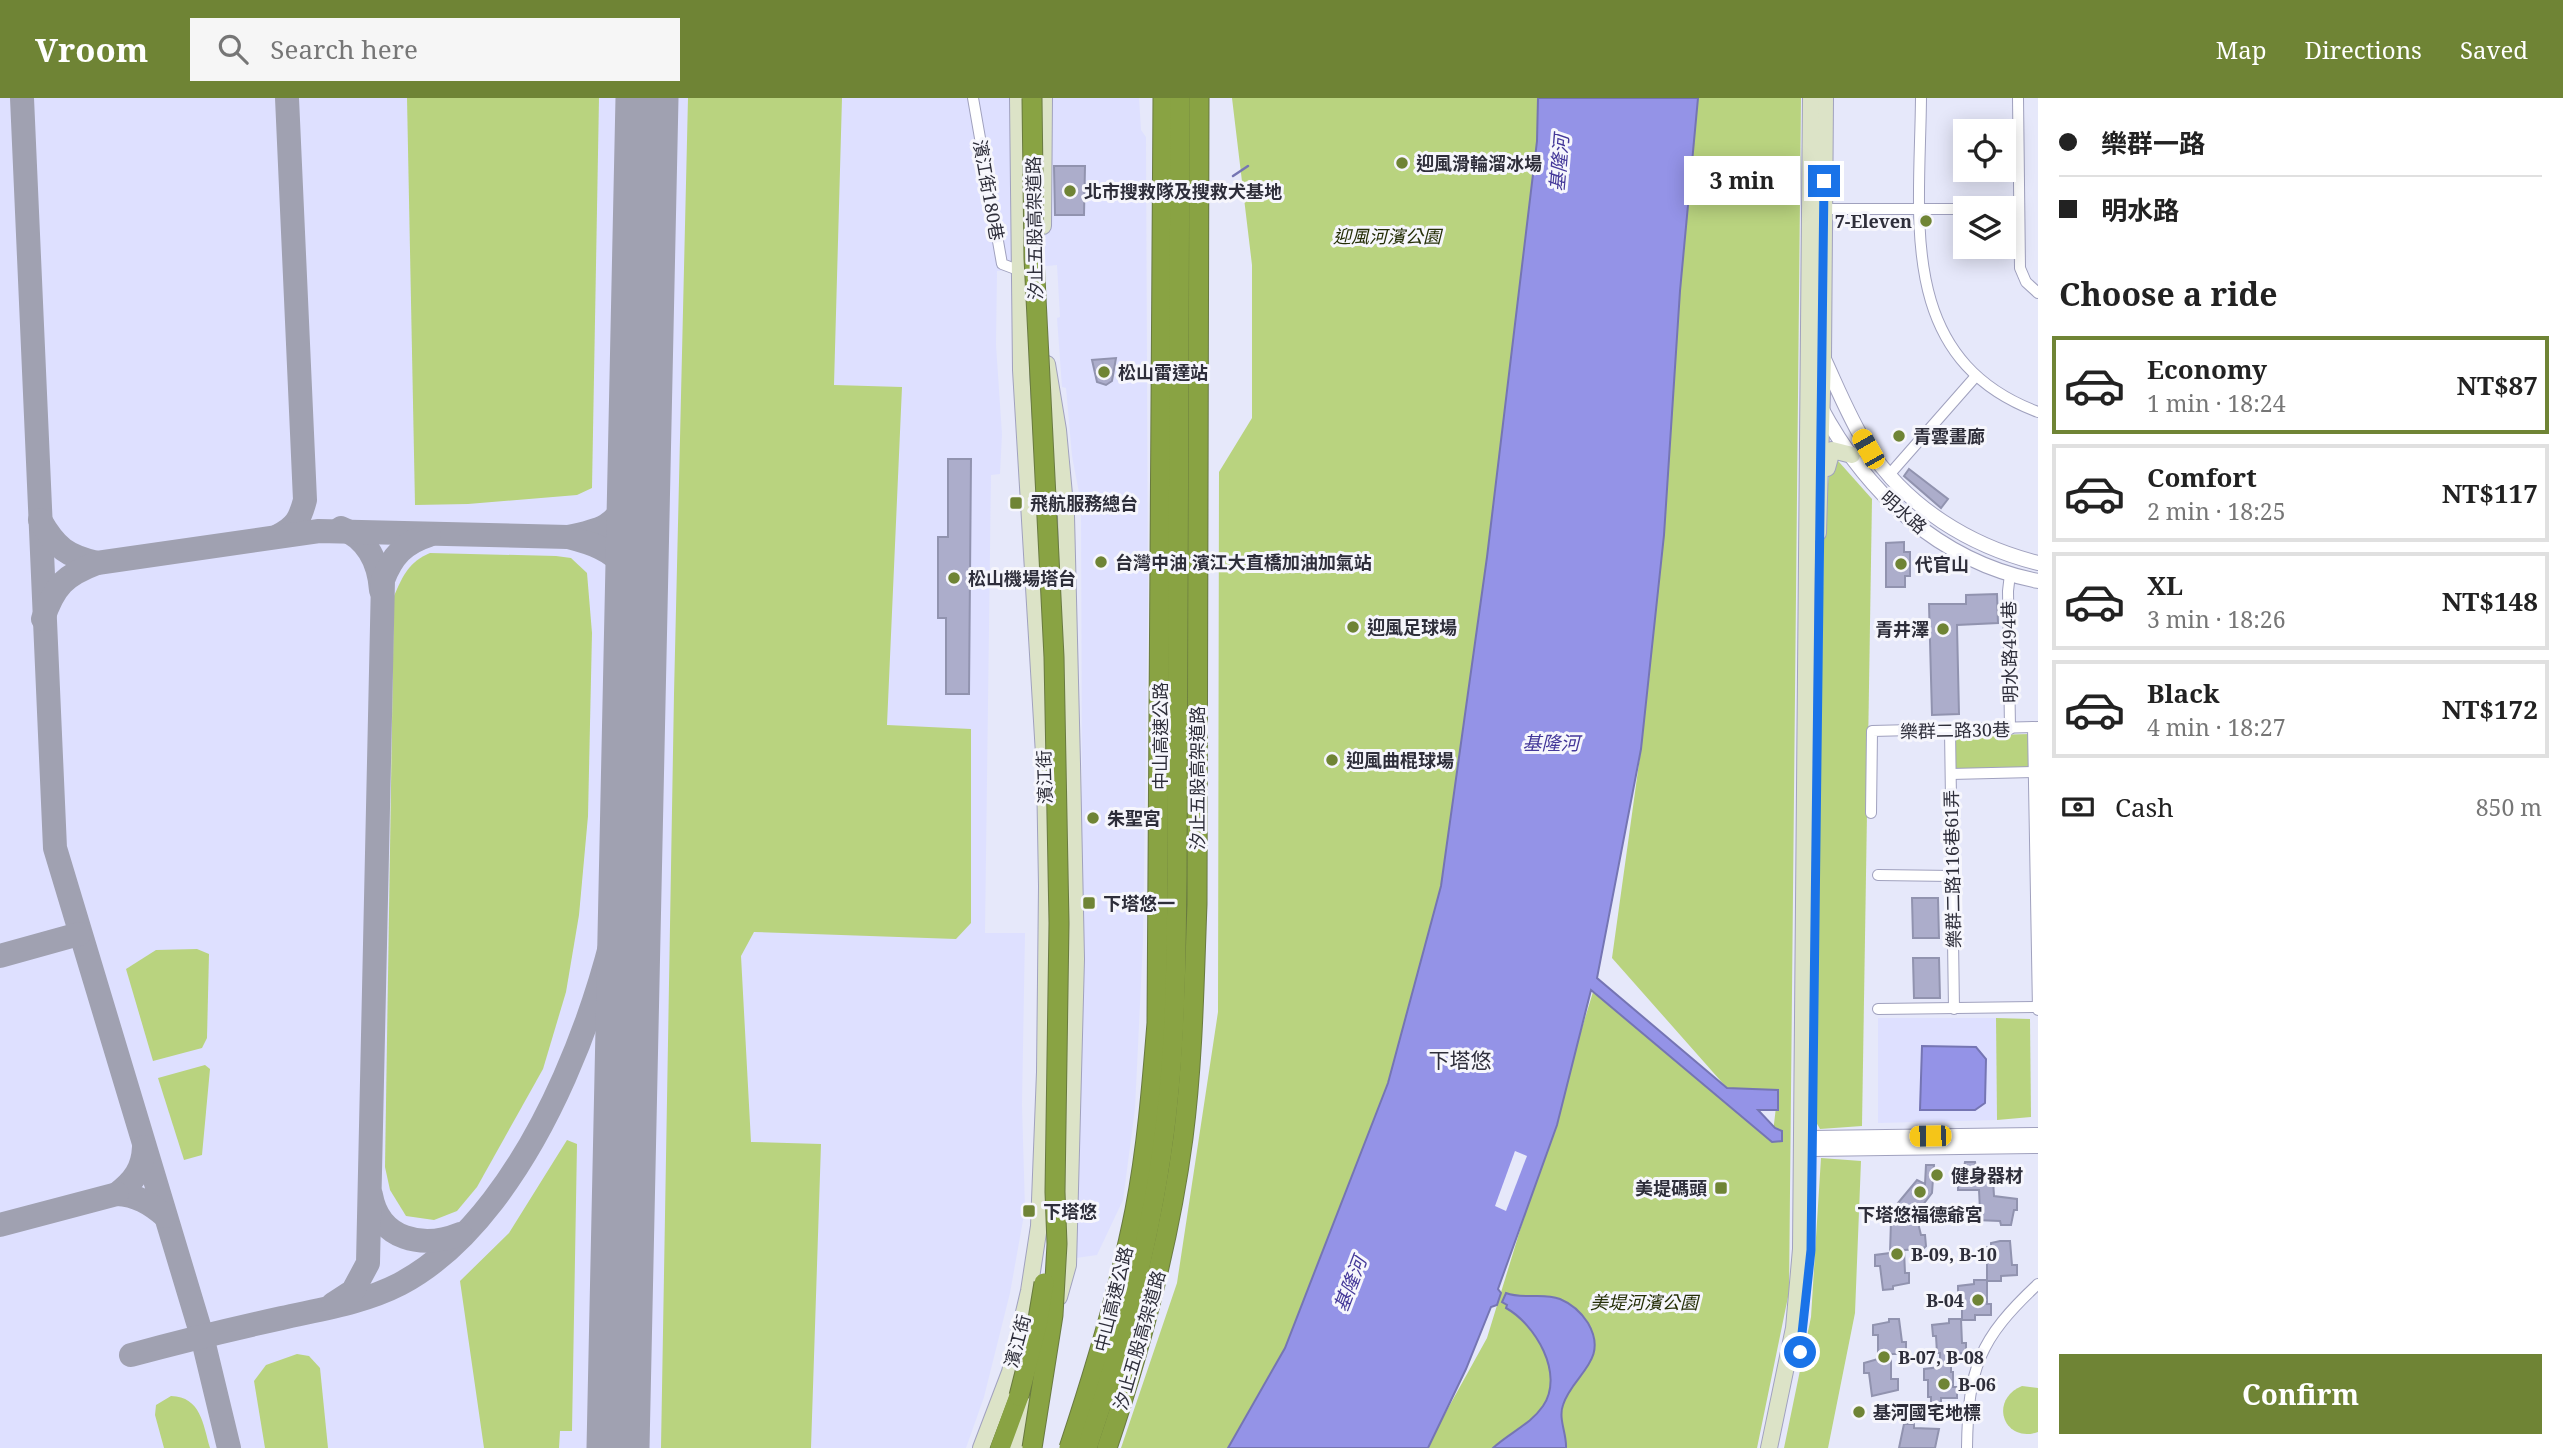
<!DOCTYPE html>
<html lang="en">
<head>
<meta charset="utf-8">
<style>
  body { margin:0; font-family:"Noto Serif","Noto Sans TC",serif; background:#f6f6f6; color:#222; height:100vh; display:flex; flex-direction:column; font-size:26px; white-space:nowrap }
  * { box-sizing:border-box; margin:0 }
  p { font-size:23px; color:#767676 }
  .icon { flex:none; width:38px; height:38px; fill:none; stroke:currentColor; stroke-width:2; stroke-linecap:round; stroke-linejoin:round }
  .map { position:relative; flex:1; overflow:hidden }
  .drawer { display:flex; flex-direction:column; background:#fff; width:525px }
  .drawer>* { flex:none }
  .guide { display:grid; align-content:center; height:154px; padding:0 21px; background:#fff }
  .controls { position:absolute; left:1953px; top:21px; display:grid; gap:14px }
  .controls a { display:grid; place-items:center; width:63px; height:63px; border-radius:0px; background:#fff; box-shadow:0 4px 18px #0003; font-size:35px }
  .end { position:absolute; width:32px; height:32px; margin:-16px; border:9px solid #1a73e8; background:#fff; box-shadow:0 0 0 4px #fff }
  .from { border-radius:50% }
  .bubble { position:absolute; height:49px; border-radius:0px; background:#fff; box-shadow:0 4px 18px #0003; font-size:23px; font-weight:700; line-height:49px; text-align:center }
  .car { position:absolute; width:21px; height:42px; margin:-21px -10px; border-radius:9px; box-shadow:0 0 5px 2px #0007; background:linear-gradient(#f5c518 24%,#345 0 40%,#f5c518 0 76%,#345 0 86%,#f5c518 0) }
  .guide b { display:flex; align-items:center; gap:24px; height:66px; font-size:26px }
  .guide b+b { border-top:2px solid #e0e0e0 }
  .guide i { width:18px; height:18px; background:#222 }
  ul { padding:0; list-style:none }
  li { display:flex; align-items:center; gap:21px; height:98px; margin:0 14px 10px; padding:0 7px; border:4px solid #e0e0e0; border-radius:0px }
  li div { flex:1 }
  li b { display:block; font-size:26px }
  li em { font-style:normal; font-weight:700 }
  li.on { border-color:#6f8435 }
  li>.icon { width:63px; height:63px; stroke-width:1.5 }
  h2 { padding:0 21px; font-size:32px; line-height:84px }
  .pay { display:flex; align-items:center; gap:18px; height:77px; padding:0 21px; font-size:26px }
  .pay p { margin-inline-start:auto }
  .cta { display:flex; gap:14px; margin-top:auto; padding:14px 21px }
  .cta a { flex:1; height:80px; border-radius:0px; background:#6f8435; color:#fff; font-size:28px; font-weight:700; line-height:80px; text-align:center }
  header { display:flex; align-items:center; gap:42px; box-sizing:border-box; height:98px; padding:0 35px; background:#6f8435; color:#fff }
  header strong { font-size:33px }
  nav { display:flex; gap:38px; margin-inline-start:auto; font-size:24px }
  .search { width:490px; height:63px; background:#f6f6f6; display:flex; align-items:center; gap:18px; box-sizing:border-box; padding:0 24px; border-radius:0px; color:#767676; font-size:26px }
  main { display:flex; flex:1; min-height:0 }
  .map>svg:first-child { display:block }
  .built { fill:#dee0ff }
  .green { fill:#b9d37f }
  .water { fill:#9493e7; stroke:#7575b3; stroke-width:2 }
  .pier { fill:#e6e8fa }
  .lines { fill:none; stroke-linecap:round; stroke-linejoin:round }
  .stream { stroke:#7575b3; stroke-width:2.5 }
  .taxiway { stroke:#a0a1b1; stroke-width:24 }
  .runway { stroke:#a0a1b1; stroke-width:63 }
  .building { fill:#acadcb; stroke:#9193af; stroke-width:2 }
  .minor-casing { stroke:#a0a1be; stroke-width:12 }
  .tertiary-casing { stroke:#a0a1be; stroke-width:16 }
  .secondary-casing { stroke:#a0a1be; stroke-width:18 }
  .motorway-casing { stroke:#697a40; stroke-width:21 }
  .minor { stroke:#fff; stroke-width:10 }
  .tertiary { stroke:#fff; stroke-width:14 }
  .secondary { stroke:#dce3c7; stroke-width:16 }
  .motorway { stroke:#89a343; stroke-width:19 }
  .motorway-bridge-casing { stroke:#697a40; stroke-width:21; stroke-linecap:butt }
  .motorway-bridge { stroke:#89a343; stroke-width:19 }
  .route { stroke:#1a73e8; stroke-width:9 }
  .poi-dot { fill:#6f8435; stroke:#f6f6fc; stroke-width:2.5 }
  .labels { text-anchor:middle; dominant-baseline:central; stroke-width:6; stroke-linejoin:round; paint-order:stroke }
  .poi-label { font-size:18px; font-weight:bold; fill:#2e2e3a; stroke:#f6f6fc; text-anchor:start }
  .street-label { font-size:18px; fill:#2e2e3a; stroke:#f6f6fc }
  .park-label { font-size:18px; font-style:italic; fill:#242e06; stroke:#f6f6fc }
  .water-label { font-size:19px; font-style:italic; fill:#443899; stroke:#f6f6fc }
  .quarter-label { font-size:21px; fill:#2e2e3a; stroke:#f6f6fc }
</style>
</head>
<body>
<header>
<strong>Vroom</strong>
<div class="search"><svg class="icon" aria-label="search" viewBox="0 0 24 24"><circle cx="10" cy="10" r="6"/><path d="M15 15l6 6"/></svg>Search here</div>
<nav><a>Map</a><a>Directions</a><a>Saved</a></nav>
</header>
<main>
<div class="map">
<svg width="2038" height="1350" viewBox="0 0 2038 1350">
  <rect width="100%" height="100%" fill="#e6e8fa"/>
  <g class="built">
    <polygon points="0,0 1139,0 1141,32 1146,39 1148,505 1143,843 1135,1011 1123,1102 1097,1157 1076,1160 1082,700 1081,405 1072,358 1066,290 1062,289 1057,220 1060,219 1057,167 997,173 996,247 1002,336 1000,376 991,377 985,835 1025,835 1022,1007 1025,1111 1010,1195 984,1299 966,1350 0,1350"/>
    <polygon points="1878,920 1996,920 1997,1022 1878,1025"/>
  </g>
  <g class="green">
    <polygon points="407,0 599,0 592,390 577,397 468,406 415,407"/>
    <polygon points="688,0 842,0 834,287 902,289 887,627 971,631 971,825 956,841 754,834 741,858 751,1044 821,1046 811,1350 661,1350 674,596"/>
    <polygon points="1232,0 1538,0 1537,43 1487,459 1441,788 1388,985 1285,1250 1228,1350 1121,1350 1177,1185 1218,914 1219,374 1252,320 1252,167"/>
    <polygon points="1695,0 1801,0 1789,1194 1757,1350 1426,1350 1487,1240 1593,894 1772,1043 1778,992 1727,990 1612,860 1641,651"/>
    <polygon points="1831,355 1872,401 1862,1028 1820,1031 1816,1024 1816,980 1824,427"/>
    <path d="M430 455 556 458 571 460 587 475 592 535 588 718 579 817 566 894 543 971 477 1089 457 1113 434 1122 406 1118 390 1092 385 1069 394 498C403 477 409 464 430 455Z"/>
    <polygon points="2030,636 2031,672 1956,673 1956,638"/>
    <polygon points="197,851 209,856 207,940 202,950 153,963 126,871 156,852"/>
    <polygon points="1996,920 2030,921 2031,1019 1997,1022"/>
    <polygon points="205,967 210,971 202,1057 184,1062 158,980"/>
    <polygon points="567,1042 577,1046 572,1333 560,1333 559,1350 484,1350 460,1183 509,1135"/>
    <polygon points="1821,1060 1861,1063 1855,1215 1828,1350 1784,1350 1811,1219"/>
    <polygon points="297,1256 309,1258 320,1270 328,1350 265,1350 254,1283 266,1267"/>
    <path d="M2022 1288 2038 1290V1334C2004 1346 1988 1302 2022 1288Z"/>
    <path d="M171 1298C201 1299 203 1326 210 1350H164L155 1317 156 1307Z"/>
  </g>
  <g class="water">
    <polygon points="1538,0 1698,0 1680,193 1664,437 1641,651 1597,880 1727,990 1778,992 1778,1012 1758,1012 1775,1030 1782,1033 1782,1043 1772,1044 1591,892 1557,1027 1498,1191 1501,1195 1497,1207 1491,1209 1466,1271 1428,1350 1228,1350 1285,1250 1388,985 1441,788 1487,459 1537,43"/>
    <polygon points="1922,948 1976,949 1986,961 1985,1005 1975,1012 1920,1012"/>
    <path d="M1506 1195C1523 1202 1542 1194 1560 1201 1572 1206 1581 1214 1588 1225 1610 1263 1572 1277 1563 1307 1558 1321 1567 1336 1566 1350H1493C1509 1335 1531 1326 1543 1308 1565 1276 1535 1226 1506 1210L1507 1207 1502 1204Z"/>
  </g>
  <polygon class="pier" points="1515,1053 1527,1058 1506,1113 1495,1108"/>
  <g class="lines">
    <polyline class="stream" points="1233,78 1248,68"/>
    <g class="taxiway">
      <polyline points="22,0 55,750 202,1238 229,1350"/>
      <path d="M40 422C56 450 67 458 97 465"/>
      <path d="M341 430C368 441 379 465 381 492"/>
      <path d="M278 438C296 429 300 421 305 402L287 0"/>
      <path d="M568 439C602 432 614 429 631 398L646 67 641 0"/>
      <path d="M43 521C54 488 65 477 97 465L319 433 568 439C591 445 611 451 626 470 628 526 629 581 631 636 631 663 634 690 633 717 623 864 538 1113 400 1186 363 1205 322 1211 282 1220 232 1231 182 1243 131 1257"/>
      <polyline points="0,858 79,836"/>
      <path d="M144 1049C143 1071 134 1083 117 1096 136 1097 150 1105 165 1118"/>
      <path d="M371 1097C379 1142 423 1151 460 1136"/>
      <polyline points="0,1127 117,1096"/>
      <path d="M333 1206 353 1193 368 1165 383 482C392 458 404 445 429 437"/>
      <polyline points="617,1350 619,1341"/>
    </g>
    <polyline class="runway" points="618,1350 647,0"/>
  </g>
  <g class="building">
    <polygon points="1054,68 1085,68 1084,117 1055,117"/>
    <polygon points="1116,260 1112,283 1106,287 1097,284 1092,262"/>
    <polygon points="948,361 971,361 969,596 946,596 946,520 938,520 938,439 948,439"/>
    <polygon points="1909,371 1948,401 1941,410 1904,378"/>
    <polygon points="1904,444 1904,454 1910,454 1910,478 1905,478 1905,489 1886,489 1886,445"/>
    <polygon points="1997,496 1998,525 1957,527 1959,616 1932,617 1929,506 1966,506 1966,497"/>
    <polygon points="1912,800 1938,800 1939,840 1913,840"/>
    <polygon points="1913,860 1939,860 1940,900 1914,900"/>
    <polygon points="1965,1064 1975,1064 1976,1069 1999,1071 1999,1081 1993,1081 1994,1098 2017,1101 2017,1112 2014,1112 2011,1127 2001,1127 2000,1123 1976,1122 1976,1112 1980,1112 1979,1092 1958,1092 1958,1080 1962,1081"/>
    <polygon points="1926,1067 1934,1067 1932,1095 1919,1112 1919,1129 1921,1137 1925,1137 1926,1148 1923,1151 1904,1152 1905,1175 1909,1175 1909,1185 1893,1188 1893,1191 1883,1192 1880,1168 1875,1168 1875,1157 1890,1155 1891,1122 1916,1121 1898,1105 1917,1082 1925,1086"/>
    <polygon points="2000,1143 2010,1143 2012,1167 2017,1167 2017,1177 2001,1178 2001,1183 1987,1183 1987,1160 1984,1160 1984,1149 1991,1149 1991,1145"/>
    <polygon points="1974,1182 1987,1182 1987,1206 1991,1206 1991,1217 1975,1217 1975,1222 1962,1222 1962,1199 1958,1199 1958,1188 1974,1186"/>
    <polygon points="1889,1221 1899,1221 1902,1244 1906,1244 1906,1256 1891,1256 1891,1281 1898,1281 1898,1292 1872,1298 1869,1275 1864,1275 1864,1265 1878,1261 1878,1237 1873,1237 1873,1227 1889,1224"/>
    <polygon points="1949,1221 1961,1221 1962,1245 1966,1245 1966,1255 1951,1256 1951,1274 1953,1274 1953,1289 1957,1289 1957,1300 1941,1300 1941,1305 1931,1305 1931,1299 1928,1299 1928,1282 1924,1282 1924,1271 1940,1269 1940,1255 1937,1255 1936,1238 1933,1238 1932,1227 1949,1225"/>
    <polygon points="1904,1326 1914,1326 1914,1330 1939,1331 1935,1350 1899,1350"/>
  </g>
  <g class="lines">
    <defs>
      <g id="minor">
        <polyline points="973,0 1002,166 1018,172"/>
        <path d="M1921 0C1920 122 1896 261 2038 314"/>
        <polyline points="2018,0 2020,170 2026,184 2038,195"/>
        <polyline points="1824,111 1965,111"/>
        <polyline points="2004,111 2019,111"/>
        <polyline points="1889,377 1976,278"/>
        <polyline points="2033,629 2038,912"/>
        <polyline points="2010,631 2008,493 2010,476"/>
        <polyline points="1950,632 1954,911"/>
        <polyline points="1951,676 2033,674"/>
        <polyline points="1871,715 1872,633 2038,629"/>
        <polyline points="1878,777 1952,778"/>
        <polyline points="1878,911 2038,909"/>
        <path d="M1967 1350C1968 1270 1979 1241 2038 1186"/>
      </g>
      <g id="tertiary">
        <path d="M1823 259C1837 289 1850 322 1868 350 1908 410 1970 448 2038 465"/>
        <path d="M1820 308C1866 395 1940 464 2038 483"/>
        <polyline points="1802,1045 1812,1051 2038,1048"/>
        <polyline points="1802,1045 1812,1040 2038,1037"/>
      </g>
      <g id="secondary">
        <polyline points="1043,128 1044,0"/>
        <polyline points="1047,266 1058,332 1066,418 1072,666 1076,861 1068,1167 1059,1199"/>
        <polyline points="1827,370 1832,352 1852,357"/>
        <polyline points="1818,435 1823,259 1825,0"/>
        <polyline points="981,1350 1010,1274 1029,1193 1039,1128 1045,974 1047,788 1045,673 1021,272 1018,0"/>
        <polyline points="1017,1350 1034,1288"/>
        <polyline points="1769,1350 1794,1230 1801,1151 1811,0"/>
      </g>
      <polyline id="motorway" points="1000,1350 1019,1298"/>
    </defs>
    <use href="#minor" class="minor-casing"/>
    <use href="#tertiary" class="tertiary-casing"/>
    <use href="#secondary" class="secondary-casing"/>
    <use href="#motorway" class="motorway-casing"/>
    <use href="#minor" class="minor"/>
    <use href="#tertiary" class="tertiary"/>
    <use href="#secondary" class="secondary"/>
    <use href="#motorway" class="motorway"/>
    <defs>
      <g id="motorway-bridge">
        <polyline points="1032,0 1034,160 1054,559 1059,825 1055,1094 1057,1146 1053,1217 1032,1350"/>
        <polyline points="1019,1298 1037,1227 1044,1185"/>
        <path d="M1069 1350C1095 1272 1119 1193 1135 1112 1147 1050 1152 987 1157 925L1163 0"/>
        <path d="M1087 1350C1127 1234 1158 1115 1169 993 1176 922 1176 851 1177 780L1180 0"/>
        <path d="M1107 1350C1141 1249 1169 1146 1183 1040 1193 962 1194 884 1197 806L1199 0"/>
      </g>
    </defs>
    <use href="#motorway-bridge" class="motorway-bridge-casing"/>
    <use href="#motorway-bridge" class="motorway-bridge"/>
  </g>
  <g class="lines">
    <polyline class="route" points="1800,1254 1811,1152 1824,83"/>
  </g>
  <g class="poi-dot">
    <circle cx="1402" cy="65" r="7"/>
    <circle cx="1070" cy="93" r="7"/>
    <circle cx="1926" cy="123" r="7"/>
    <circle cx="1104" cy="274" r="7"/>
    <circle cx="1899" cy="338" r="7"/>
    <rect x="1009" y="398" width="14" height="14" rx="3.5"/>
    <circle cx="1101" cy="464" r="7"/>
    <circle cx="1901" cy="466" r="7"/>
    <circle cx="954" cy="480" r="7"/>
    <circle cx="1353" cy="529" r="7"/>
    <circle cx="1943" cy="531" r="7"/>
    <circle cx="1332" cy="662" r="7"/>
    <circle cx="1093" cy="720" r="7"/>
    <rect x="1082" y="798" width="14" height="14" rx="3.5"/>
    <circle cx="1937" cy="1077" r="7"/>
    <rect x="1714" y="1083" width="14" height="14" rx="3.5"/>
    <circle cx="1920" cy="1094" r="7"/>
    <rect x="1022" y="1106" width="14" height="14" rx="3.5"/>
    <circle cx="1897" cy="1156" r="7"/>
    <circle cx="1978" cy="1202" r="7"/>
    <circle cx="1884" cy="1259" r="7"/>
    <circle cx="1944" cy="1286" r="7"/>
    <circle cx="1859" cy="1314" r="7"/>
  </g>
  <g class="labels">
    <g class="poi-label">
      <text x="1416" y="65">迎風滑輪溜冰場</text>
      <text x="1084" y="93">北市搜救隊及搜救犬基地</text>
      <text x="1912" y="123" text-anchor="end">7-Eleven</text>
      <text x="1118" y="274">松山雷達站</text>
      <text x="1913" y="338">青雲畫廊</text>
      <text x="1030" y="405">飛航服務總台</text>
      <text x="1115" y="464">台灣中油 濱江大直橋加油加氣站</text>
      <text x="1915" y="466">代官山</text>
      <text x="968" y="480">松山機場塔台</text>
      <text x="1367" y="529">迎風足球場</text>
      <text x="1929" y="531" text-anchor="end">青井澤</text>
      <text x="1346" y="662">迎風曲棍球場</text>
      <text x="1107" y="720">朱聖宮</text>
      <text x="1103" y="805">下塔悠一</text>
      <text x="1951" y="1077">健身器材</text>
      <text x="1707" y="1090" text-anchor="end">美堤碼頭</text>
      <text x="1043" y="1113">下塔悠</text>
      <text x="1920" y="1116" text-anchor="middle">下塔悠福德爺宮</text>
      <text x="1911" y="1156">B-09, B-10</text>
      <text x="1964" y="1202" text-anchor="end">B-04</text>
      <text x="1898" y="1259">B-07, B-08</text>
      <text x="1958" y="1286">B-06</text>
      <text x="1873" y="1314">基河國宅地標</text>
    </g>
    <g class="street-label">
      <text transform="translate(989 92) rotate(80)">濱江街180巷</text>
      <text transform="translate(1034 130) rotate(-91)">汐止五股高架道路</text>
      <text transform="translate(1904 414) rotate(41)">明水路</text>
      <text transform="translate(2009 554) rotate(-91)">明水路494巷</text>
      <text transform="translate(1955 632) rotate(-1)">樂群二路30巷</text>
      <text transform="translate(1160 638) rotate(-90)">中山高速公路</text>
      <text transform="translate(1044 679) rotate(-92)">濱江街</text>
      <text transform="translate(1197 680) rotate(-90)">汐止五股高架道路</text>
      <text transform="translate(1952 771) rotate(-91)">樂群二路116巷61弄</text>
      <text transform="translate(1113 1201) rotate(-76)">中山高速公路</text>
      <text transform="translate(1139 1242) rotate(-74)">汐止五股高架道路</text>
      <text transform="translate(1017 1243) rotate(-75)">濱江街</text>
    </g>
    <g class="park-label">
      <text x="1387" y="138">迎風河濱公園</text>
      <text x="1644" y="1204">美堤河濱公園</text>
    </g>
    <g class="water-label">
      <text transform="translate(1559 65) rotate(-85)">基隆河</text>
      <text x="1551" y="645">基隆河</text>
      <text transform="translate(1350 1186) rotate(-69)">基隆河</text>
    </g>
    <g class="quarter-label">
      <text x="1460" y="962">下塔悠</text>
    </g>
  </g>
</svg>
<div class="controls">
<a><svg class="icon" aria-label="locate" viewBox="0 0 24 24"><circle cx="12" cy="12" r="6"/><path d="M12 2v4M12 18v4M2 12h4M18 12h4"/></svg></a>
<a><svg class="icon" aria-label="layers" viewBox="0 0 24 24"><path d="M12 4l9 5-9 5-9-5zM3 14l9 5 9-5"/></svg></a>
</div>
<i class="end from" style="left:1800px;top:1254px"></i>
<i class="end" style="left:1824px;top:83px"></i>
<div class="bubble" style="left:1684px;top:58px;width:116px">3 min</div>
<i class="car" style="left:1868px;top:351px;rotate:330deg"></i>
<i class="car" style="left:1930px;top:1038px;rotate:269deg"></i>
</div>
<section class="drawer">
<div class="guide">
<b><i class="from"></i>樂群一路</b>
<b><i></i>明水路</b>
</div>
<h2>Choose a ride</h2>
<ul>
<li class="on"><svg class="icon" aria-label="car" viewBox="0 0 24 24"><path d="M5 17H2v-5l4-1 3-4h7l3 4 3 1v5h-3M9 17h6M6 11h13"/><circle cx="7" cy="17" r="2"/><circle cx="17" cy="17" r="2"/></svg><div><b>Economy</b><p>1 min · 18:24</p></div><em>NT$87</em></li>
<li><svg class="icon" aria-label="car" viewBox="0 0 24 24"><path d="M5 17H2v-5l4-1 3-4h7l3 4 3 1v5h-3M9 17h6M6 11h13"/><circle cx="7" cy="17" r="2"/><circle cx="17" cy="17" r="2"/></svg><div><b>Comfort</b><p>2 min · 18:25</p></div><em>NT$117</em></li>
<li><svg class="icon" aria-label="car" viewBox="0 0 24 24"><path d="M5 17H2v-5l4-1 3-4h7l3 4 3 1v5h-3M9 17h6M6 11h13"/><circle cx="7" cy="17" r="2"/><circle cx="17" cy="17" r="2"/></svg><div><b>XL</b><p>3 min · 18:26</p></div><em>NT$148</em></li>
<li><svg class="icon" aria-label="car" viewBox="0 0 24 24"><path d="M5 17H2v-5l4-1 3-4h7l3 4 3 1v5h-3M9 17h6M6 11h13"/><circle cx="7" cy="17" r="2"/><circle cx="17" cy="17" r="2"/></svg><div><b>Black</b><p>4 min · 18:27</p></div><em>NT$172</em></li>
</ul>
<div class="pay"><svg class="icon" aria-label="cash" viewBox="0 0 24 24"><path d="M3 7h18v10H3z"/><circle cx="12" cy="12" r="2"/></svg>Cash<p>850 m</p></div>
<div class="cta"><a>Confirm</a></div>
</section>
</main>
</body>
</html>
